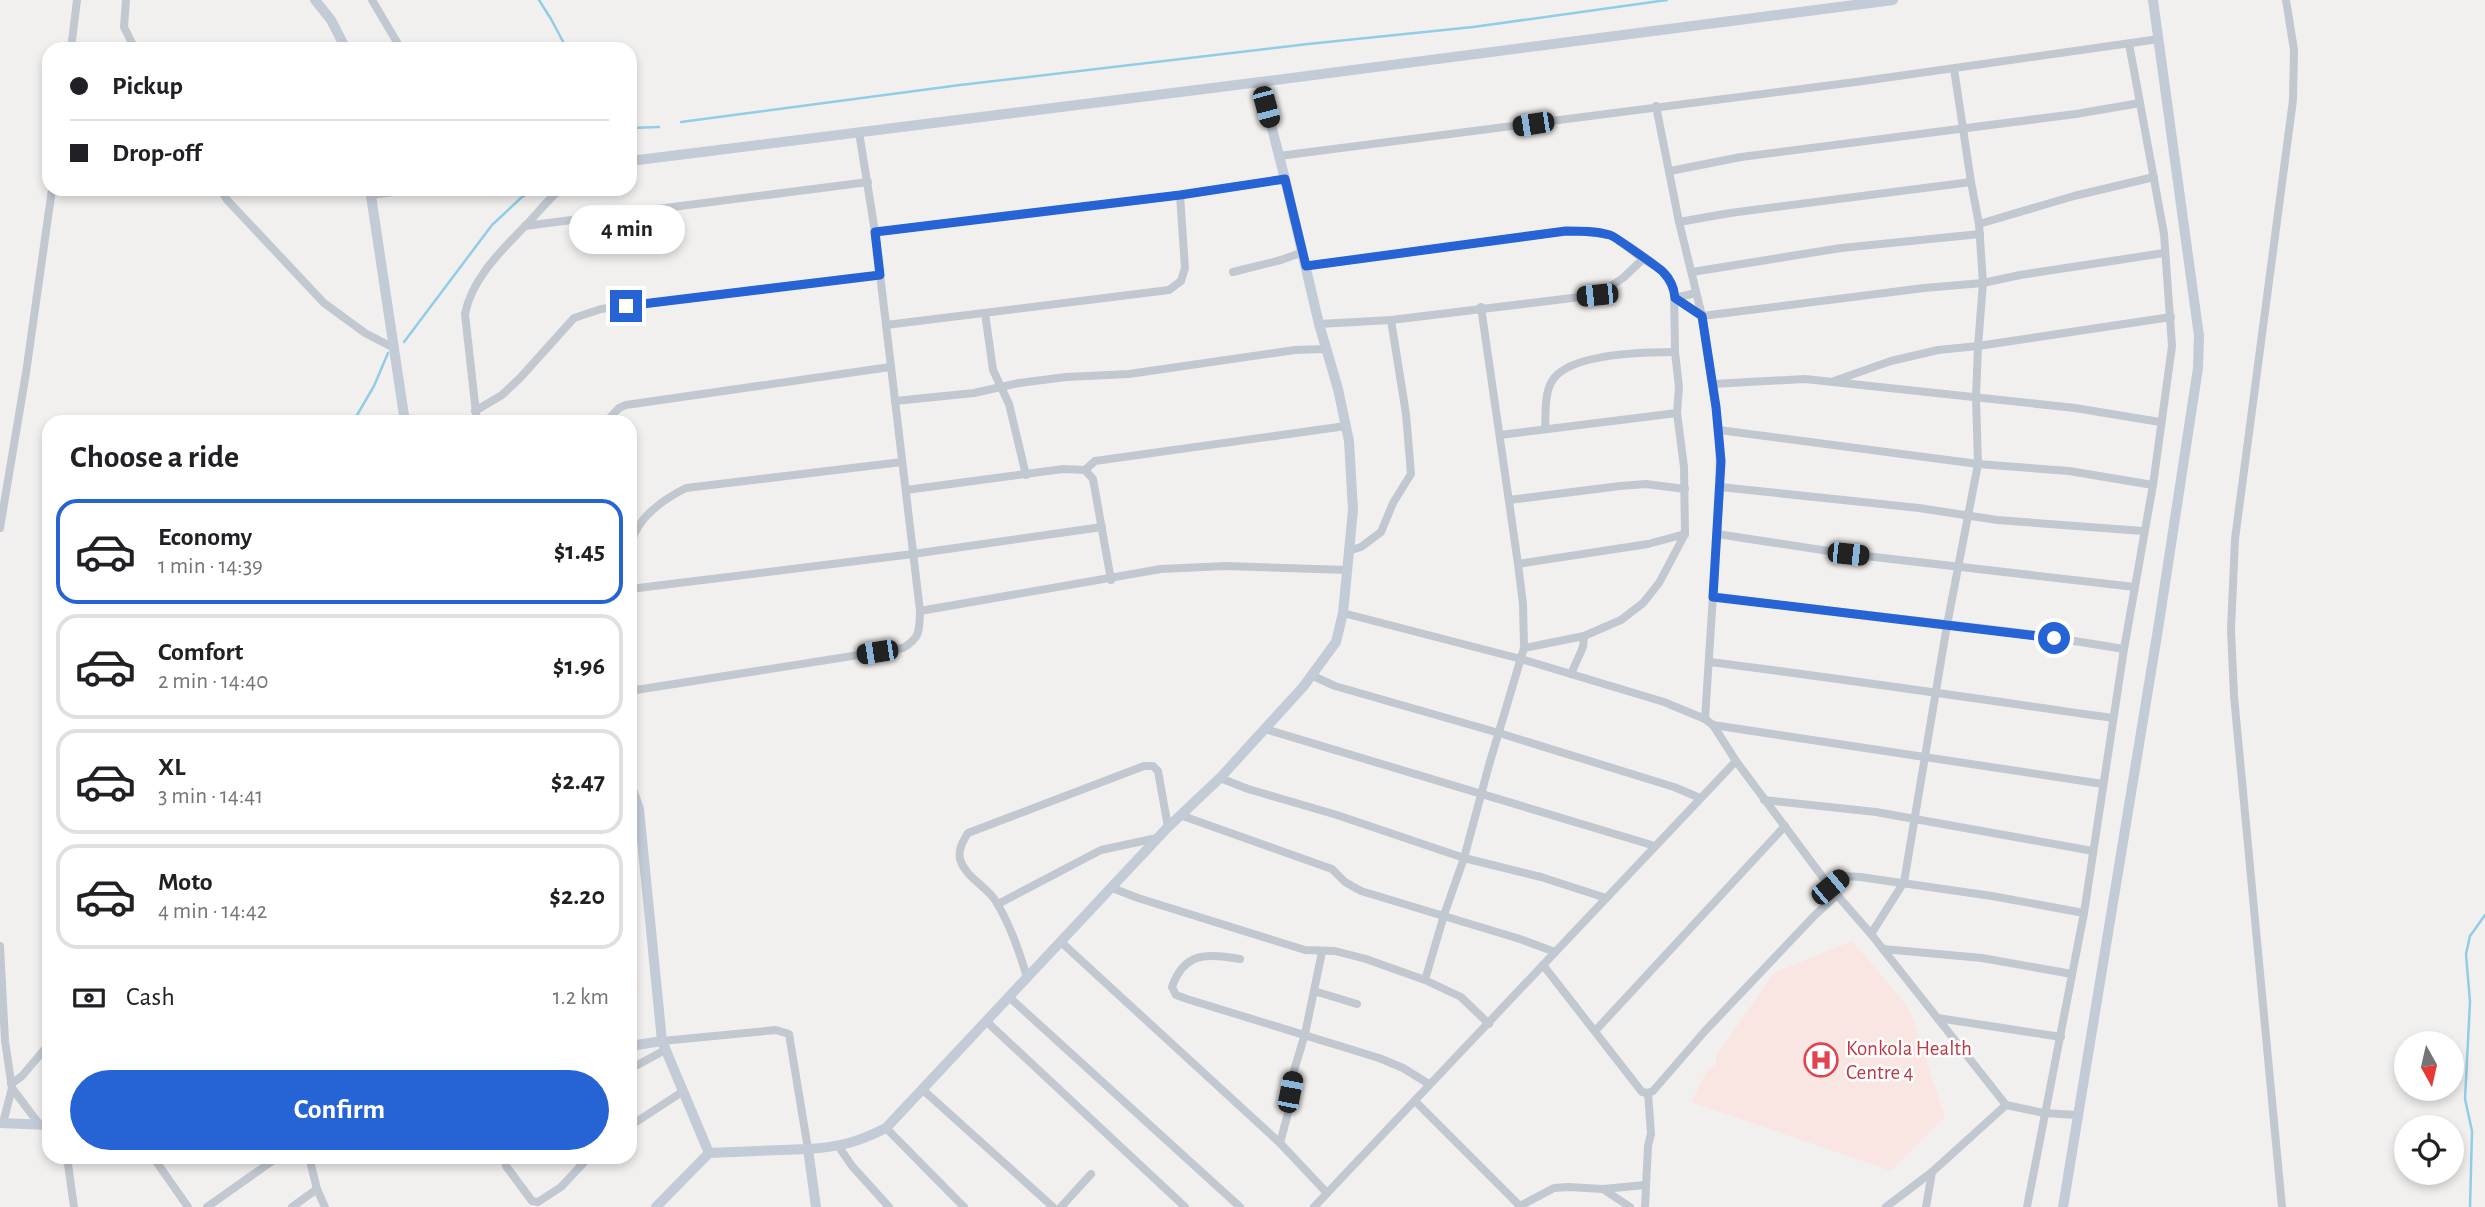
<!DOCTYPE html>
<html lang="en">
<head>
<meta charset="utf-8">
<style>
  body { margin:0; font-family:"Alegreya Sans",sans-serif; background:#f2f2f2; color:#202124; height:100vh; display:flex; flex-direction:column; font-size:26px; white-space:nowrap }
  * { box-sizing:border-box; margin:0 }
  p { font-size:23px; color:#757577 }
  .icon { flex:none; width:38px; height:38px; fill:none; stroke:currentColor; stroke-width:2; stroke-linecap:round; stroke-linejoin:round }
  .map { position:relative; flex:1; overflow:hidden }
  .drawer { position:absolute; left:42px; top:415px; width:595px; height:749px; display:flex; flex-direction:column; background:#fff; border-radius:21px; box-shadow:0 4px 10px #0003 }
  .drawer>* { flex:none }
  .guide { position:absolute; left:42px; top:42px; width:595px; height:154px; border-radius:21px; box-shadow:0 4px 10px #0003; display:grid; align-content:center; height:154px; padding:0 28px; background:#fff }
  .needle { width:46px; rotate:172deg }
  .tools { position:absolute; left:2394px; top:1031px; display:grid; gap:14px }
  .tools a { display:grid; place-items:center; width:70px; height:70px; border-radius:50%; background:#fff; box-shadow:0 4px 10px #0003; font-size:35px }
  .end { position:absolute; width:32px; height:32px; margin:-16px; border:9px solid #2664d5; background:#fff; box-shadow:0 0 0 4px #fff }
  .from { border-radius:50% }
  .bubble { position:absolute; height:49px; border-radius:24px; background:#fff; box-shadow:0 4px 10px #0003; font-size:23px; font-weight:700; line-height:49px; text-align:center }
  .car { position:absolute; width:21px; height:42px; margin:-21px -10px; border-radius:9px; box-shadow:0 0 5px 2px #0007; background:linear-gradient(#222 24%,#8ab4d8 0 40%,#222 0 76%,#8ab4d8 0 86%,#222 0) }
  .guide b { display:flex; align-items:center; gap:24px; height:66px; font-size:26px }
  .guide b+b { border-top:2px solid #e0e0e0 }
  .guide i { width:18px; height:18px; background:#202124 }
  ul { padding:0; list-style:none }
  li { display:flex; align-items:center; gap:21px; height:105px; margin:0 14px 10px; padding:0 14px; border:4px solid #e0e0e0; border-radius:21px }
  li div { flex:1 }
  li b { display:block; font-size:26px }
  li em { font-style:normal; font-weight:700 }
  li.selected { border-color:#2664d5 }
  li>.icon { width:63px; height:63px; stroke-width:1.5 }
  h2 { padding:0 28px; font-size:32px; line-height:84px }
  .pay { display:flex; align-items:center; gap:18px; height:77px; padding:0 28px; font-size:26px }
  .pay p { margin-inline-start:auto }
  .cta { display:flex; gap:14px; margin-top:auto; padding:14px 28px }
  .cta a { flex:1; height:80px; border-radius:42px; background:#2664d5; color:#fff; font-size:28px; font-weight:700; line-height:80px; text-align:center }
  .map>svg:first-child { display:block }
  .medical { fill:#f9e6e2 }
  .lines { fill:none; stroke-linecap:round; stroke-linejoin:round }
  .stream { stroke:#91cde6; stroke-width:2.5 }
  .street { stroke:#c1c8d0; stroke-width:8 }
  .secondary { stroke:#c3cbd7; stroke-width:10 }
  .route { stroke:#2664d5; stroke-width:9 }
  .labels { text-anchor:middle; dominant-baseline:central; stroke-width:5; stroke-linejoin:round; paint-order:stroke }
  .health-label { font-size:21px; fill:#be3a42; stroke:#fff; text-anchor:start }
</style>
</head>
<body>
<div class="map">
<svg width="2485" height="1207" viewBox="0 0 2485 1207">
  <rect width="100%" height="100%" fill="#f2f0ef"/>
  <g class="medical">
    <polygon points="630,897 632,948 640,993 630,994"/>
    <polygon points="1852,941 1909,1008 1945,1117 1891,1171 1691,1102 1707,1070 1716,1065 1716,1056 1774,973"/>
  </g>
  <g class="lines">
    <g class="stream">
      <polyline points="539,0 551,19 567,49"/>
      <polyline points="681,122 960,85 1308,44 1473,27 1667,0"/>
      <polyline points="630,128 659,127"/>
      <polyline points="404,342 492,225 522,197 538,189"/>
      <polyline points="353,422 374,386 388,353"/>
      <polyline points="2470,1207 2472,1131 2465,1099 2470,1002 2466,954 2470,936 2485,915"/>
    </g>
    <g class="street">
      <polyline points="126,0 124,27 135,49"/>
      <polyline points="372,0 401,49"/>
      <polyline points="71,49 77,0"/>
      <polyline points="1656,106 1679,222 1702,316 1719,430 1720,487 1705,719"/>
      <polyline points="1279,156 1863,81 2159,39"/>
      <polyline points="1670,171 1741,157 2076,114 2140,103 2129,44"/>
      <polyline points="220,189 228,201 324,303 365,333 394,348"/>
      <polyline points="1679,222 1730,213 1971,182"/>
      <polyline points="1979,224 2074,196 2154,177"/>
      <polyline points="525,226 868,182"/>
      <polyline points="875,232 1180,195 1285,179"/>
      <polyline points="1306,266 1566,231 1594,232 1613,236 1643,259 1662,270 1674,289 1675,352 1679,387 1677,413 1684,467 1685,534 1659,583 1643,603 1621,620 1584,636 1524,648"/>
      <polyline points="1233,272 1281,260 1303,252"/>
      <polyline points="1692,272 1841,248 1980,234"/>
      <polyline points="1675,298 1702,316 1924,288 1983,283 2020,275 2164,253"/>
      <polyline points="1675,298 1696,293"/>
      <polyline points="985,313 993,370 1009,404 1026,475"/>
      <polyline points="1319,324 1391,320 1597,295 1623,278 1643,259"/>
      <polyline points="886,325 1169,290 1181,281 1185,268 1180,195"/>
      <polyline points="1834,381 1891,361 1938,350 1978,346 1983,283 1979,224 1971,182 1954,69"/>
      <polyline points="1713,384 1805,379 2075,408 2160,422"/>
      <polyline points="895,401 974,393 1019,383 1066,377 1129,374 1295,350 1326,349"/>
      <polyline points="475,411 502,395 520,378 574,318 601,309 880,275"/>
      <path d="M477 422 465 314C472 278 502 250 526 225 538 213 548 199 561 189"/>
      <polyline points="606,422 619,408 626,405 890,367"/>
      <path d="M1545 429C1546 414 1544 394 1552 381 1569 353 1644 352 1675 352"/>
      <polyline points="1719,430 1978,464 2069,471 2153,485"/>
      <polyline points="1500,435 1677,413"/>
      <polyline points="1085,470 1095,461 1346,426"/>
      <polyline points="1720,487 1919,508 1997,520 2143,531"/>
      <polyline points="906,490 1063,469 1085,470 1093,479 1111,580"/>
      <polyline points="1509,500 1620,486 1646,484 1685,489"/>
      <polyline points="0,528 26,373 52,189"/>
      <polyline points="1717,534 1848,554 2135,587"/>
      <path d="M630 549C634 520 662 500 686 488L902 462"/>
      <polyline points="1348,551 1361,547 1381,532 1393,503 1411,474 1406,414 1391,320"/>
      <polyline points="1518,564 1648,544 1685,534"/>
      <polyline points="630,589 913,554 1102,527"/>
      <polyline points="1713,597 2031,634 2124,649"/>
      <polyline points="920,611 1161,569 1226,566 1347,570"/>
      <polyline points="1343,613 1521,659 1664,702 1705,719 1713,725 1736,761 1830,887 1871,934 2006,1105 2044,1113 2078,1115"/>
      <path d="M1710 662C1845 679 1978 699 2113 718"/>
      <polyline points="1571,674 1583,647 1584,636"/>
      <polyline points="1313,676 1335,686 1499,733 1674,787 1700,798"/>
      <path d="M630 693 636 690 903 648C921 637 919 631 920 611L875 232 859 132"/>
      <polyline points="1713,725 2103,784"/>
      <polyline points="1265,729 1655,846"/>
      <polyline points="1220,778 1248,789 1337,815 1464,858 1541,877 1606,898"/>
      <polyline points="1764,800 1876,812 2093,851"/>
      <polyline points="1180,815 1332,869 1345,882 1361,891 1520,939 1555,952"/>
      <polyline points="1830,887 1843,876 1860,877 1992,896 2084,913"/>
      <polyline points="1112,888 1138,898 1305,950 1335,951 1366,959 1425,980 1461,997 1489,1024"/>
      <polyline points="998,904 1101,850 1157,838"/>
      <polyline points="1871,934 1904,882 1947,625 1978,464 1976,397 1978,346 2171,317"/>
      <polyline points="1061,942 1280,1143 1327,1193"/>
      <polyline points="0,946 5,1041 12,1088 39,1124"/>
      <polyline points="1883,949 1982,958 2072,974"/>
      <path d="M1240 959C1207 953 1184 952 1172 987L1176 995 1187 999 1379 1058 1403 1068 1429 1084"/>
      <polyline points="1543,965 1642,1092 1648,1093 1653,1091 1705,1031 1815,915 1837,895"/>
      <path d="M1027 977C1019 951 1010 924 995 900 986 886 965 877 960 859 958 849 963 841 968 833L1144 766H1153L1158 771 1168 827"/>
      <polyline points="1425,980 1444,915 1464,858 1489,765 1524,648 1523,604 1518,564 1481,307"/>
      <polyline points="1314,991 1357,1004"/>
      <polyline points="1009,997 1240,1207"/>
      <polyline points="1938,1018 2061,1037"/>
      <polyline points="986,1021 1185,1207"/>
      <polyline points="1596,1030 1785,826"/>
      <polyline points="662,1041 776,1030 789,1034 808,1149"/>
      <polyline points="630,1069 665,1050"/>
      <polyline points="11,1084 22,1076 49,1044"/>
      <polyline points="922,1089 1053,1207"/>
      <polyline points="1415,1101 1521,1207"/>
      <polyline points="3,1123 12,1088"/>
      <polyline points="630,1126 682,1092"/>
      <polyline points="886,1128 964,1207"/>
      <polyline points="1280,1143 1288,1113 1293,1074 1305,1034 1322,952"/>
      <polyline points="839,1147 852,1166 889,1207"/>
      <polyline points="67,1157 74,1207"/>
      <polyline points="153,1157 188,1207"/>
      <polyline points="309,1157 317,1189 325,1207"/>
      <polyline points="510,1157 505,1161 506,1166 532,1201 538,1202 561,1187 589,1157"/>
      <polyline points="1603,1189 1645,1185"/>
      <polyline points="1520,1206 1554,1188 1568,1187 1603,1189 1630,1207"/>
      <polyline points="207,1207 278,1157"/>
      <polyline points="292,1207 317,1189"/>
      <polyline points="1061,1207 1091,1174"/>
      <polyline points="1314,1207 1736,761"/>
      <polyline points="1645,1207 1648,1146 1651,1134 1648,1093"/>
      <polyline points="1886,1207 1932,1172 2006,1105"/>
      <polyline points="1926,1207 1932,1172"/>
      <polyline points="2027,1207 2084,913 2124,649 2153,485 2172,346 2164,234 2140,103"/>
      <polyline points="2282,1207 2234,696 2231,630 2235,539 2293,100 2294,50 2286,0"/>
    </g>
    <g class="secondary">
      <polyline points="315,0 331,20 346,49"/>
      <polyline points="1260,82 1893,0"/>
      <path d="M630 161 1260 82 1285 179 1319 324 1338 389 1349 441 1353 510 1343 613 1336 642 1303 687 1220 778 1168 827 886 1128C858 1142 840 1147 808 1149L816 1207"/>
      <polyline points="370,189 405,422"/>
      <polyline points="371,194 408,189"/>
      <polyline points="630,784 639,809 662,1041 709,1153 656,1207"/>
      <polyline points="630,1046 662,1041"/>
      <polyline points="0,1123 49,1125"/>
      <polyline points="709,1153 808,1149"/>
      <polyline points="2063,1207 2159,623 2198,368 2199,336 2153,0"/>
    </g>
  </g>
  <g class="lines">
    <path class="route" d="M626 306 880 275 875 232 1180 195 1285 179 1306 266 1566 231C1581 231 1596 231 1610 235 1614 236 1661 269 1664 273 1671 280 1674 288 1675 298L1702 316 1716 407 1721 461 1713 597 2054 638"/>
  </g>
  <defs>
    <symbol id="hospital-ring" viewBox="-11 -11 22 22"><circle r="9.5" fill="#fff" stroke="#e0444e" stroke-width="1.5"/><path d="M-5-5h3v3.5h4V-5h3V5h-3V1.5h-4V5h-3Z" fill="#e0444e"/></symbol>
  </defs>
  <g fill-rule="evenodd">
    <use href="#hospital-ring" x="1802" y="1041" width="38" height="38"/>
  </g>
  <g class="labels">
    <g class="health-label">
      <text x="1846" y="1048">Konkola Health<tspan x="1846" dy="24">Centre 4</tspan></text>
    </g>
  </g>
</svg>
<div class="tools">
<a><svg class="needle" viewBox="-14 -14 28 28"><path d="M0-13l5 13h-10z" fill="#e53935"/><path d="M0 13l5-13h-10z" fill="#757577"/></svg></a>
<a><svg class="icon" aria-label="locate" viewBox="0 0 24 24"><circle cx="12" cy="12" r="6"/><path d="M12 2v4M12 18v4M2 12h4M18 12h4"/></svg></a>
</div>
<i class="end from" style="left:2054px;top:638px"></i>
<i class="end" style="left:626px;top:306px"></i>
<div class="bubble" style="left:569px;top:205px;width:116px">4 min</div>
<i class="car" style="left:1266px;top:107px;rotate:165deg"></i>
<i class="car" style="left:1533px;top:124px;rotate:261deg"></i>
<i class="car" style="left:1597px;top:295px;rotate:264deg"></i>
<i class="car" style="left:1848px;top:554px;rotate:96deg"></i>
<i class="car" style="left:877px;top:652px;rotate:261deg"></i>
<i class="car" style="left:1830px;top:887px;rotate:50deg"></i>
<i class="car" style="left:1290px;top:1092px;rotate:11deg"></i>
<div class="guide">
<b><i class="from"></i>Pickup</b>
<b><i></i>Drop-off</b>
</div>
<section class="drawer">
<h2>Choose a ride</h2>
<ul>
<li class="selected"><svg class="icon" aria-label="car" viewBox="0 0 24 24"><path d="M5 17H2v-5l4-1 3-4h7l3 4 3 1v5h-3M9 17h6M6 11h13"/><circle cx="7" cy="17" r="2"/><circle cx="17" cy="17" r="2"/></svg><div><b>Economy</b><p>1 min · 14:39</p></div><em>$1.45</em></li>
<li><svg class="icon" aria-label="car" viewBox="0 0 24 24"><path d="M5 17H2v-5l4-1 3-4h7l3 4 3 1v5h-3M9 17h6M6 11h13"/><circle cx="7" cy="17" r="2"/><circle cx="17" cy="17" r="2"/></svg><div><b>Comfort</b><p>2 min · 14:40</p></div><em>$1.96</em></li>
<li><svg class="icon" aria-label="car" viewBox="0 0 24 24"><path d="M5 17H2v-5l4-1 3-4h7l3 4 3 1v5h-3M9 17h6M6 11h13"/><circle cx="7" cy="17" r="2"/><circle cx="17" cy="17" r="2"/></svg><div><b>XL</b><p>3 min · 14:41</p></div><em>$2.47</em></li>
<li><svg class="icon" aria-label="car" viewBox="0 0 24 24"><path d="M5 17H2v-5l4-1 3-4h7l3 4 3 1v5h-3M9 17h6M6 11h13"/><circle cx="7" cy="17" r="2"/><circle cx="17" cy="17" r="2"/></svg><div><b>Moto</b><p>4 min · 14:42</p></div><em>$2.20</em></li>
</ul>
<div class="pay"><svg class="icon" aria-label="cash" viewBox="0 0 24 24"><path d="M3 7h18v10H3z"/><circle cx="12" cy="12" r="2"/></svg>Cash<p>1.2 km</p></div>
<div class="cta"><a>Confirm</a></div>
</section>
</div>
</body>
</html>
